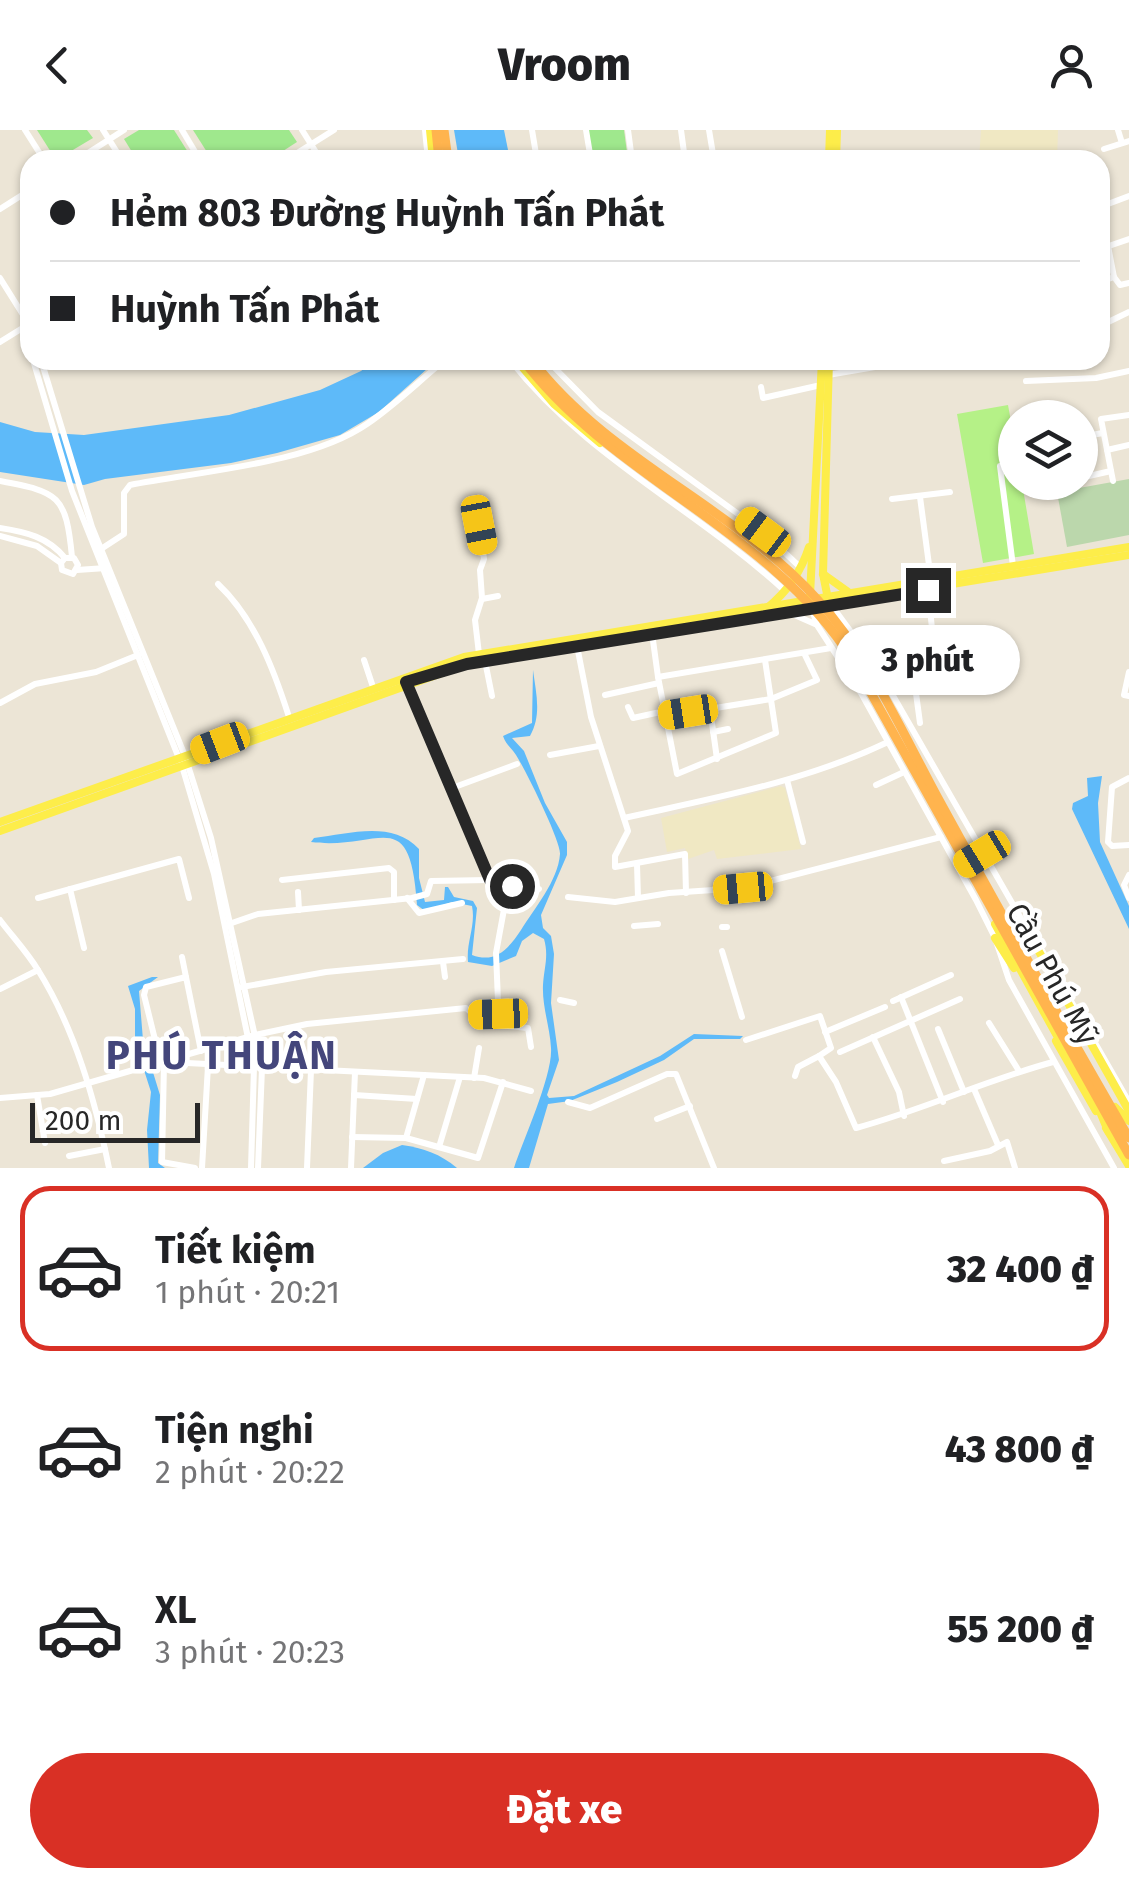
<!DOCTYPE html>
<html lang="vi">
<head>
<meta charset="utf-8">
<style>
  body { margin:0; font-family:"Fira Sans",sans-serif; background:#f6f6f6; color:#202124; height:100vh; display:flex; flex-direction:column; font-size:38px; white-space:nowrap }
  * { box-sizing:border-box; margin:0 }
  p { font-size:32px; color:#757577 }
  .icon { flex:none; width:55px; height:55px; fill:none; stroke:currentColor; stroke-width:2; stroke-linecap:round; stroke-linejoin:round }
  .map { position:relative; height:1038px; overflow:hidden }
  .panel { display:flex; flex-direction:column; background:#fff; flex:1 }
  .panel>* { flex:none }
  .hud { position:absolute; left:20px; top:20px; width:1090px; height:220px; border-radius:30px; box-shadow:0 2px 8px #0004; display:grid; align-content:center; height:220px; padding:0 30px; background:#fff }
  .tools { position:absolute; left:998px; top:270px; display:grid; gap:20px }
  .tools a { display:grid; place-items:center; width:100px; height:100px; border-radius:50%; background:#fff; box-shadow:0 2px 8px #0004; font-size:50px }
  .scale { position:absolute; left:30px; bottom:25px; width:170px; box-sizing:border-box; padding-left:10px; border:5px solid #272727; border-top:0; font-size:28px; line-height:35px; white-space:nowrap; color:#272727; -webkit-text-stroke:8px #fff; paint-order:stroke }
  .end { position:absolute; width:45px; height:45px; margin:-22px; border:12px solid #272727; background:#fff; box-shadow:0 0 0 5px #fff }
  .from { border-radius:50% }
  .bubble { position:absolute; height:70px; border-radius:35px; background:#fff; box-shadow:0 2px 8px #0004; font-size:32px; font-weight:800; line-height:70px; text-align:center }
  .car { position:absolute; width:30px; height:60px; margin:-30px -15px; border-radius:12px; box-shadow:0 0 8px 2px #0007; background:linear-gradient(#f5c518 24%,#345 0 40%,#f5c518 0 76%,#345 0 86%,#f5c518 0) }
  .hud b { display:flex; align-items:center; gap:35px; height:95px; font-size:38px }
  .hud b+b { border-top:2px solid #e0e0e0 }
  .hud i { width:25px; height:25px; background:#202124 }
  ul { padding:18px 0 0; list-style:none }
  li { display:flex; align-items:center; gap:30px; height:165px; margin:0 20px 15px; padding:0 10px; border:5px solid transparent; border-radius:30px }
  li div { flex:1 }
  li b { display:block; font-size:38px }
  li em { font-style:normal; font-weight:800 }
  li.on { border-color:#d93025 }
  li>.icon { width:90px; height:90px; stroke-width:1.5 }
  .cta { display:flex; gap:20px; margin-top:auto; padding:20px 30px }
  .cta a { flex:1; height:115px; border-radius:60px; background:#d93025; color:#fff; font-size:40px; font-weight:800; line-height:115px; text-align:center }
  header { display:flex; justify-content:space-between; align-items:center; height:130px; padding:0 30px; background:#fff; font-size:45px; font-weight:800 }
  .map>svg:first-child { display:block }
  .education { fill:#f0e8c3 }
  .green { fill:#9fe88d }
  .cemetery { fill:#bbd7ac }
  .pitch { fill:#b5f187 }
  .water { fill:#5ebaf9 }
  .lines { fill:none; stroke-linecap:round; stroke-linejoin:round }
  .minor { stroke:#fff; stroke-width:6 }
  .major { stroke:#fded4a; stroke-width:8 }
  .highway { stroke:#ffb44e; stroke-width:9 }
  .route { stroke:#272727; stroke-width:12 }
  .labels { text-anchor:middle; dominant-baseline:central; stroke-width:9; stroke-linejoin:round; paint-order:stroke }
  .street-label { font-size:30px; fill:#272727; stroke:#fff }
  .district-label { font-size:40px; font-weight:bold; letter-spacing:2.5px; fill:#44467b; stroke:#fff }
</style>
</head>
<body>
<header><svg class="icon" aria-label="back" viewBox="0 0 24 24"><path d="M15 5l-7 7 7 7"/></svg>Vroom<svg class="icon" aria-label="person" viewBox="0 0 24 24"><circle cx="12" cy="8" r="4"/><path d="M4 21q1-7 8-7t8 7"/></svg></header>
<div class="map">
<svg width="1129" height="1038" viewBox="0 0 1129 1038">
  <rect width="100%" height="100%" fill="#ece5d6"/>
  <g class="education">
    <polygon points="981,0 1058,0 1057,30 979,30"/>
    <polygon points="781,656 785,658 801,719 717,729 714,720 688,729 685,718 667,722 661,688"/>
  </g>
  <g class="green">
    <polygon points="37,0 87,0 93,8 56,30"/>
    <polygon points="139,0 174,0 193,30 137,30 124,9"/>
    <polygon points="193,0 289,0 297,12 269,30 212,30"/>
    <polygon points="588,0 624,0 628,30 593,30"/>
  </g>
  <polygon class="cemetery" points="1129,349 1129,405 1067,417 1057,362"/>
  <polygon class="pitch" points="1008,275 1015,314 1015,352 1022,353 1034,424 983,433 957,284"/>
  <g class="water">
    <polygon points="454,0 504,0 510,30 459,30"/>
    <polygon points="375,230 437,230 379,282 340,305 277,323 231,333 105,349 84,355 0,342 0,292 35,302 84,305 229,285 320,260 361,241"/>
    <path d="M533 540C536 563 542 585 530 606L512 608 524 621 545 673 567 712V725L541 785 543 798 551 806 554 824 551 873 559 930 547 965 549 968 574 966 660 926 694 904 743 906 740 909H694L664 930 617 952 570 971 548 974 529 1038H514C523 1010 553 945 551 918 550 897 542 877 543 855 544 838 549 826 544 809L533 803 522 811 516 826 492 836 468 832C466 812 476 796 472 776L452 772 425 781 417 775C410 671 380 721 311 712L314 708C349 704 392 690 419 719V748L425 772 444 770 445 757H448L454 767 473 771 477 778 472 825C496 834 509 818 521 800 534 779 558 751 560 724 561 711 525 639 516 625 511 617 506 615 503 606L532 593Z"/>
    <polygon points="1102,646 1098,673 1100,712 1129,776 1129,799 1072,679 1073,673 1088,666 1087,648"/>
    <polygon points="152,847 158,847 139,861 143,910 160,965 158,1033 165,1038 149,1038 147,1000 151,962 135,912 135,879 128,856"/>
    <path d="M402 1015C424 1018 440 1024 457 1038H363L383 1023Z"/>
  </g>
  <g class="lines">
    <g class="minor">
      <polyline points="25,0 44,30"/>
      <polyline points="103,0 122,30"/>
      <polyline points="182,0 200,30"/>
      <polyline points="302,0 321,30"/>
      <polyline points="425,0 428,30"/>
      <polyline points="532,0 537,30"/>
      <polyline points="586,0 591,30"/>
      <polyline points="628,0 632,30"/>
      <polyline points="681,0 685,30"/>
      <polyline points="709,0 714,30"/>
      <polyline points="1118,0 1122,13"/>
      <polyline points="1104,19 1129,11"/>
      <polyline points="77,30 124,0"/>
      <polyline points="286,30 334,0"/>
      <polyline points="1100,77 1129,66"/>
      <polyline points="0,79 30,60"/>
      <polyline points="1108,116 1114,147"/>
      <polyline points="1100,119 1129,109"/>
      <polyline points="0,148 30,196"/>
      <polyline points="1100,152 1114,147 1120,155 1129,153"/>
      <polyline points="29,195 30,215"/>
      <polyline points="1100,196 1129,182"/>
      <polyline points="0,212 29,194"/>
      <polyline points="33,230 72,361 182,636 214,744 254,937 251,1038"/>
      <polyline points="41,230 92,397 185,626 211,708 262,938 258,1038"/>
      <path d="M510 230C587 328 695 378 785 461"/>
      <polyline points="547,230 598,282 763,402 801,438"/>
      <polyline points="828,245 916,230"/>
      <polyline points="1026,251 1096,248 1129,241"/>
      <polyline points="761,257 763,268 821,255"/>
      <polyline points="1080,307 1103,303"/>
      <polyline points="1107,320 1129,315"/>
      <polyline points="1000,336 1013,436"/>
      <polyline points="1080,348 1111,341"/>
      <path d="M0 351C59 362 66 365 72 427"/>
      <polyline points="1113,351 1101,289 1129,285"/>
      <polyline points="920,367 931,450"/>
      <polyline points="892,369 950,362"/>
      <polyline points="479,395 484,429 480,440 482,468 475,490 479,524"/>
      <path d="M0 398C26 402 48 407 65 428H74L78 435 73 444 62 440 61 433 65 428"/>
      <polyline points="0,406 37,416 61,433"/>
      <path d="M101 419 124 404V363L130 355C200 341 309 334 367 294 395 275 419 251 445 230"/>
      <polyline points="77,440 106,438"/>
      <path d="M218 454C255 489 274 540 289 587"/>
      <polyline points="928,460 933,508"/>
      <polyline points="482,469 498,466"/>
      <polyline points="832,476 876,536 1027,799"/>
      <polyline points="812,479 817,495 861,563 976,770 995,808 1009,850 1114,1038"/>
      <polyline points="790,483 815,494"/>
      <polyline points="652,503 658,547 677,644 776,603 765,530"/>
      <polyline points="577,516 591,587 628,701 615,726 615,737 685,724 686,763"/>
      <polyline points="364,530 373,557"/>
      <polyline points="485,531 492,566"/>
      <polyline points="1129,542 1124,565 1129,566"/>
      <polyline points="658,547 831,518"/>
      <polyline points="407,554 489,750 498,757 505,774 496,823 499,895 528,898 531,917"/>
      <polyline points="915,556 920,593"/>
      <polyline points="890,561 933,552"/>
      <polyline points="605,565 659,553"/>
      <polyline points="0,573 35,554 96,542 138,525"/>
      <polyline points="628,577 633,588 665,581"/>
      <polyline points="710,579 717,629"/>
      <polyline points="666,586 771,569 817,550 804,523"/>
      <polyline points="713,602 728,599"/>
      <polyline points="550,625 599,616"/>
      <polyline points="1129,648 1112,657 1108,712 1112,716 1129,715"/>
      <polyline points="787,650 803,712"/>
      <polyline points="876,655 904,642"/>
      <polyline points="452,658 517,634"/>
      <path d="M624 688C714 668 804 652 888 612"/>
      <polyline points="637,734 638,768"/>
      <polyline points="1129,745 1124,755 1129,768"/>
      <polyline points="282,750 389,738 394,742 394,770"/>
      <polyline points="498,757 524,756 539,759"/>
      <polyline points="70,759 84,818"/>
      <polyline points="298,762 299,780"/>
      <polyline points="568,767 615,772 669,763 743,758 941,707"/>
      <polyline points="38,768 179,729 189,768"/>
      <polyline points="407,768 419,783 462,773"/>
      <path d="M0 790C12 806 27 822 38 840 75 899 95 970 109 1038"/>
      <polyline points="229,794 258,784 412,768 427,764 431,751 489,750"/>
      <polyline points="634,796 658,794"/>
      <polyline points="722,797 727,797"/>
      <polyline points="1040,817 1129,972"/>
      <polyline points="722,821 742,887"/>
      <polyline points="182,827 186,847"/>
      <polyline points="443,832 445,847"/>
      <polyline points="242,857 326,842 463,829"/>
      <polyline points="0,859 38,840"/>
      <polyline points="901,867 943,972"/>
      <polyline points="560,870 574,873"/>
      <polyline points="893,871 951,845"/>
      <polyline points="989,893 1019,941"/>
      <polyline points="938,899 964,962"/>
      <polyline points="825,902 885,877"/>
      <polyline points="873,907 899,962 904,986"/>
      <path d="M746 910 820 886 831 918 819 926 836 952 856 998C923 980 986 950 1053 932"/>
      <polyline points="840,922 960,869"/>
      <polyline points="167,932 484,948 531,961"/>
      <polyline points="164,933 162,1032 195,1038"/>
      <polyline points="161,934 144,865 146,857 186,847 201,921"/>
      <polyline points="795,946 798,937 819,926"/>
      <polyline points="474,948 479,918"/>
      <polyline points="974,959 998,1015"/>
      <polyline points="37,965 45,1013"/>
      <polyline points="354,965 417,969"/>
      <polyline points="0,968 50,964 255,905 307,894 466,878 473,884 498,884"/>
      <polyline points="568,972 590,978 667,944 676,944 714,1038"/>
      <polyline points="657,989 690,976"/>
      <polyline points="352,1007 406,1008 478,1028 503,952"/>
      <polyline points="406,1008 424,945"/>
      <polyline points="439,1017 460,947"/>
      <polyline points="69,1026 105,1019"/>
      <polyline points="944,1031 990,1021 1007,1012 1015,1038"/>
      <polyline points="202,1038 208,936"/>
      <polyline points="307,1038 311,940"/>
      <polyline points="351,1038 355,942"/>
    </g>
    <g class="major">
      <polyline points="430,0 433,30"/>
      <polyline points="829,30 830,0"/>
      <polyline points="836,30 837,0"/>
      <polyline points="516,230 554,274 600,313"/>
      <polyline points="823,444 851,464"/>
      <polyline points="810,465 822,230"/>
      <polyline points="828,469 823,444 829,230"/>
      <path d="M767 478C787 462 801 442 809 417"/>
      <polyline points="0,692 464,527 1129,417"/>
      <polyline points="0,701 467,534 1129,425"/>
      <polyline points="995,794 1061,913"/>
      <polyline points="1024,795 1129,981"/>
      <polyline points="995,808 1014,838"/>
      <polyline points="1056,911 1096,981"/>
      <polyline points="1098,977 1108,1001"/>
      <polyline points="1115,977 1129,991"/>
      <polyline points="1106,998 1129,1036"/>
    </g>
    <g class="highway">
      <polyline points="436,0 439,30"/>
      <polyline points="444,0 448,30"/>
      <path d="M523 230C614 350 770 399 852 529L1129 1025"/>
      <path d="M532 230C608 330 733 376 817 469 869 526 902 602 939 670 1001 783 1064 896 1129 1008"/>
    </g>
  </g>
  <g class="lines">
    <polyline class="route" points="512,756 498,757 490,750 406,552 467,534 928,460"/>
  </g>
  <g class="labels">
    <g class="street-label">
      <text transform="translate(1052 844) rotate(61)">Cầu Phú Mỹ</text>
    </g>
    <g class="district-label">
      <text x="222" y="926">PHÚ THUẬN</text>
    </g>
  </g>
</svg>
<div class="tools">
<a><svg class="icon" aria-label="layers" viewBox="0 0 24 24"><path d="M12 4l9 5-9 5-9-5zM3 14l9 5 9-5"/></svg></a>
</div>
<div class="scale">200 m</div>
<i class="end from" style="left:512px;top:756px"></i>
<i class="end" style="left:928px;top:460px"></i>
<div class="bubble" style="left:835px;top:495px;width:185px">3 phút</div>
<i class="car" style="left:479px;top:395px;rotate:169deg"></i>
<i class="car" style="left:763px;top:402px;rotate:307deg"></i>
<i class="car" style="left:688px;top:582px;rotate:261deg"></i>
<i class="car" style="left:220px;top:613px;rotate:249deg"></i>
<i class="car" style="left:982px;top:724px;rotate:239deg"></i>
<i class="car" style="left:743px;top:758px;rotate:265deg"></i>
<i class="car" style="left:498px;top:884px;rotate:268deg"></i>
<div class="hud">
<b><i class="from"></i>Hẻm 803 Đường Huỳnh Tấn Phát</b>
<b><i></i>Huỳnh Tấn Phát</b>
</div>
</div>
<section class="panel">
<ul>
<li class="on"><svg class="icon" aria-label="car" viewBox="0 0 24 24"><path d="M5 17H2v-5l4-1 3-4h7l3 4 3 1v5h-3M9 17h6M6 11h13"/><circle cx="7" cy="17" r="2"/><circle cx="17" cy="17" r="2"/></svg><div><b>Tiết kiệm</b><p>1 phút · 20:21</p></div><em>32 400 ₫</em></li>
<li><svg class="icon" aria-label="car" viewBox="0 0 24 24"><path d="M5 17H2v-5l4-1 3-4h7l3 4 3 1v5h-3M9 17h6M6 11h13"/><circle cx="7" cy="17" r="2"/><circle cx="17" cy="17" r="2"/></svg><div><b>Tiện nghi</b><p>2 phút · 20:22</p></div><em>43 800 ₫</em></li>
<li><svg class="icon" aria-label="car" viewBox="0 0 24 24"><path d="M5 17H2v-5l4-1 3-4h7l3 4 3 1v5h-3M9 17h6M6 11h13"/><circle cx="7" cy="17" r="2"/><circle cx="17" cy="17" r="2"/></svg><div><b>XL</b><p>3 phút · 20:23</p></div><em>55 200 ₫</em></li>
</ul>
<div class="cta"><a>Đặt xe</a></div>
</section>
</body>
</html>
